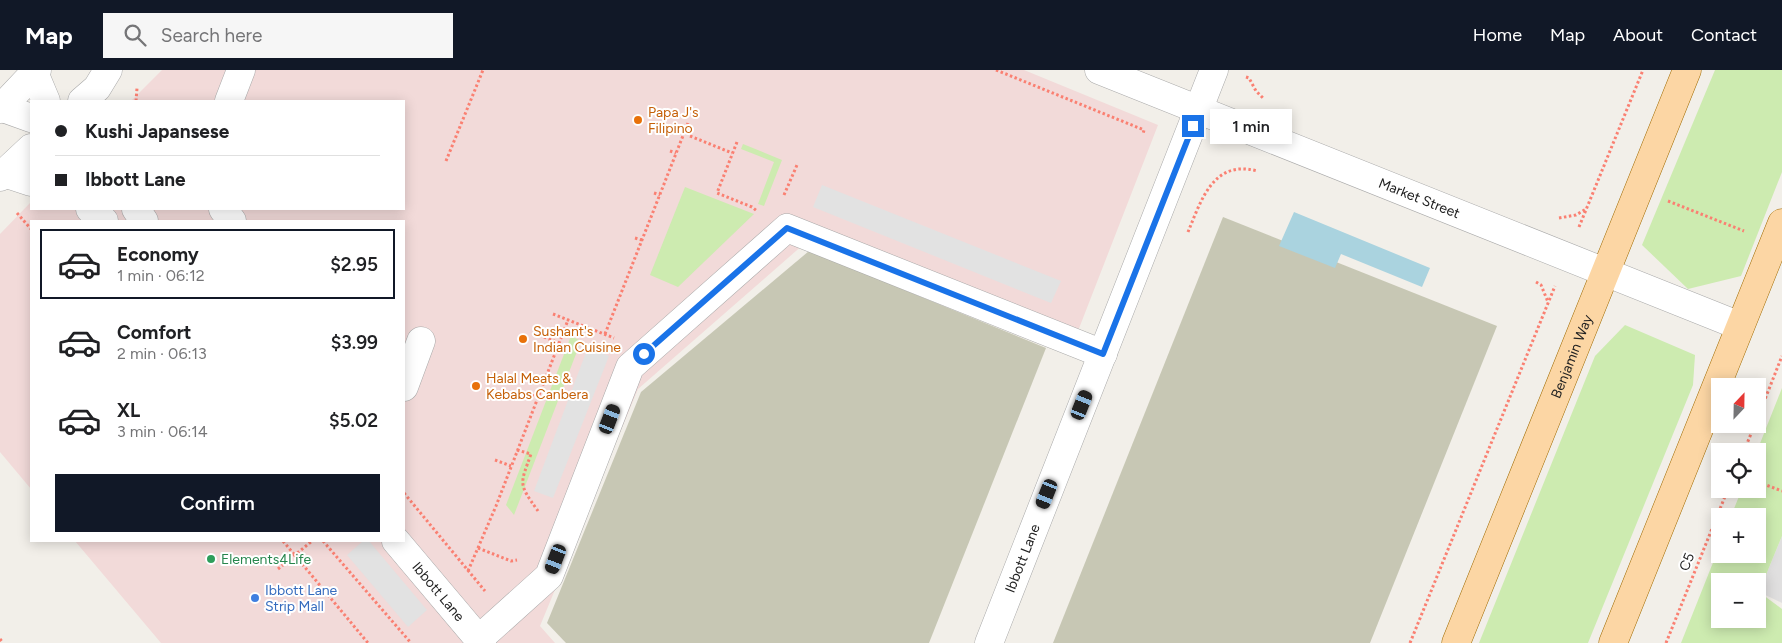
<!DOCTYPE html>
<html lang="en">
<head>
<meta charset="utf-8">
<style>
  body { margin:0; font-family:Figtree,sans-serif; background:#f6f6f6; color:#202124; height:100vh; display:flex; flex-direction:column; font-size:19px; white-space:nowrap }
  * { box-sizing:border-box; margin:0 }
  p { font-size:16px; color:#757577 }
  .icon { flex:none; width:28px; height:28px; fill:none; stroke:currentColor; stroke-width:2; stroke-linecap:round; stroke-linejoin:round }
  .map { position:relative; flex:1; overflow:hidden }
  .details { position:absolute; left:30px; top:150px; width:375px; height:322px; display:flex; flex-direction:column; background:#fff; border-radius:0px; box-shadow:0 2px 12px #0003 }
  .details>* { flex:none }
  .guide { position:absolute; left:30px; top:30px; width:375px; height:110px; border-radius:0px; box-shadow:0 2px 12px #0003; display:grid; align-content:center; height:110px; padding:0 25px; background:#fff }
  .needle { width:32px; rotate:22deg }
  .tools { position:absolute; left:1711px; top:308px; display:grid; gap:10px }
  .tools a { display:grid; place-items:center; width:55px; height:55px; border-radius:0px; background:#fff; box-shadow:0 2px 12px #0003; font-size:25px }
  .end { position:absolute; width:22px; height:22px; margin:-11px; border:6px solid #1a73e8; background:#fff; box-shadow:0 0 0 2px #fff }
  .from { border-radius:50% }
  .bubble { position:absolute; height:35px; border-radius:0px; background:#fff; box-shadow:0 2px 12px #0003; font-size:16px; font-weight:600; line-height:35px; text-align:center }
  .car { position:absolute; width:15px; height:30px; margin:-15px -8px; border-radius:6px; box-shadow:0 0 4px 1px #0007; background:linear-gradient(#222 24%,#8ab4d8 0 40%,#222 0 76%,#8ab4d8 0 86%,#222 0) }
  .guide b { display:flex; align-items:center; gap:18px; height:48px; font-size:19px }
  .guide b+b { border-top:1px solid #e0e0e0 }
  .guide i { width:12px; height:12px; background:#202124 }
  ul { padding:9px 0 0; list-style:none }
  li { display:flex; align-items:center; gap:15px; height:70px; margin:0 10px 8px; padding:0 15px; border:2px solid transparent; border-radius:0px }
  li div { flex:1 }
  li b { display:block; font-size:19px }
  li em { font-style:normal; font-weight:600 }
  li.current { border-color:#111827 }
  li>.icon { width:45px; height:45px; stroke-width:1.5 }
  .button { display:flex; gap:10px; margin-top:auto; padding:10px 25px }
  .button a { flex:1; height:58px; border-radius:0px; background:#111827; color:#fff; font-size:20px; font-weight:600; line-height:58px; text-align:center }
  header { display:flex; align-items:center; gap:30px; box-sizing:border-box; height:70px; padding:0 25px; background:#111827; color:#fff }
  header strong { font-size:24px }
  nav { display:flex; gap:28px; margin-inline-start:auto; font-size:18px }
  .search { width:350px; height:45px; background:#f6f6f6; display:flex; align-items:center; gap:12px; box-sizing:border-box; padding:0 18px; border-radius:0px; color:#757577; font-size:19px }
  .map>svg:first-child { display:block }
  .residential { fill:#e0dfdf }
  .commercial { fill:#f2dad9 }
  .construction { fill:#c7c7b4 }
  .grass { fill:#cdebb0; fill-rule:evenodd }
  .parking { fill:#e2e2e2 }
  .water { fill:#aad3df }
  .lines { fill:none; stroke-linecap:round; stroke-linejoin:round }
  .minor-casing { stroke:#a9a9a9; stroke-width:29 }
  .major-casing { stroke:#a06b00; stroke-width:29 }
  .path { stroke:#fa8072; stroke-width:3; stroke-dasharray:2.5 2.5; stroke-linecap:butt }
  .minor { stroke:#fff; stroke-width:28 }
  .major { stroke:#fcd6a4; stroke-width:28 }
  .route { stroke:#1a73e8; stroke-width:6 }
  .food-dot { fill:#e8710a; stroke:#fff; stroke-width:2 }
  .leisure-dot { fill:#2e9e5b; stroke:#fff; stroke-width:2 }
  .shop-dot { fill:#3f7fe0; stroke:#fff; stroke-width:2 }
  .labels { text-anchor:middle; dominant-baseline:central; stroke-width:4; stroke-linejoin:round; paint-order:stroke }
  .food-label { font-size:14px; fill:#c56008; stroke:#fff; text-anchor:start }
  .street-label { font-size:14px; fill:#222; stroke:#fff }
  .leisure-label { font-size:14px; fill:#27864d; stroke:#fff; text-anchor:start }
  .shop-label { font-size:14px; fill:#366cbe; stroke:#fff; text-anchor:start }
</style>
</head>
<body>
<header>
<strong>Map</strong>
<div class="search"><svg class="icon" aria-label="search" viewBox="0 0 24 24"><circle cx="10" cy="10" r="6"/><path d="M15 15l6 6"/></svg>Search here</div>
<nav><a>Home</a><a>Map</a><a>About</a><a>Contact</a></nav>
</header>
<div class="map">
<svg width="1782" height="573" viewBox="0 0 1782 573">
  <rect width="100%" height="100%" fill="#f2efe9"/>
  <polygon class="residential" points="1782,466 1782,533 1759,522"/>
  <polygon class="commercial" points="162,0 1024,0 1158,55 1078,261 820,160 638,319 540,556 555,573 161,573 75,471 404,471 404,151 31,151 31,419 0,382 0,164 31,132 31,139 404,139 404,31 131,31"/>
  <g class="construction">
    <polygon points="1223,147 1497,256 1370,573 1053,573"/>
    <polygon points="809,181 1046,278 929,573 566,573 547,553 641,322"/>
  </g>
  <g class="grass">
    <polygon points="1715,0 1782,0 1782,102 1741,206 1688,219 1642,175"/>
    <polygon points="743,74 782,90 764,136 758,134 774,92 741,79"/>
    <polygon points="685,117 754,144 678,217 650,205"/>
    <polygon points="1625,255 1695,285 1693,315 1588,573 1479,573 1595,286"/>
    <polygon points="571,266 581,271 514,445 506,435"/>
    <path d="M1782 318V466L1759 522 1782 539V573H1681L1720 475V484H1758V446H1731L1742 419H1758L1757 381ZM1758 511V549H1720V511Z"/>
  </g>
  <g class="parking">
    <polygon points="822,115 1061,211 1051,233 813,137"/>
    <polygon points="588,277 609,286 553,428 534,421"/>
    <polygon points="363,471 369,471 427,540 408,557 347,485"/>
  </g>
  <polygon class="water" points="1294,142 1430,198 1422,217 1341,184 1335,198 1279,176"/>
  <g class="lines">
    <defs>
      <g id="minor">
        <polyline points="33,0 46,31"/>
        <path id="s1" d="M1099 0 1740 256"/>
        <polyline points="82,31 97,18 108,0"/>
        <polyline points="229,31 241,0"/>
        <polyline points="0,37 31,48"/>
        <polyline points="0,39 37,0"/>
        <polyline points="4,103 31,112"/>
        <polyline points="0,107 31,78"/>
        <polyline points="90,139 104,151"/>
        <polyline points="136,139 144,151"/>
        <polyline points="223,139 232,151"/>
        <polyline points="404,317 421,271"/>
        <path id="s2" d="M396 471 482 573"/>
        <polyline points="479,569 549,506 630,297 787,158 1103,284"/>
        <path id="s3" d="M989 573 1214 0"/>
      </g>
      <g id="major">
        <path id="s4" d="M1456 573 1687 0"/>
        <polyline points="1613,573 1782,153"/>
      </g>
    </defs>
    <use href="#minor" class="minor-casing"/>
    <use href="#major" class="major-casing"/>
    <g class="path">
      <polyline points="996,0 1144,60 1143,64"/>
      <polyline points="1246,7 1249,8 1256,21 1264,29"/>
      <polyline points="136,31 137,18"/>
      <polyline points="690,66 732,83"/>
      <polyline points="737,72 717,123 752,137 757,141"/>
      <polyline points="670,81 676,83"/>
      <polyline points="446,91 483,0"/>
      <polyline points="654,123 660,125"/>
      <polyline points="784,125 797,95"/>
      <polyline points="1668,131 1744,161"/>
      <polyline points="17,143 31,159"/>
      <polyline points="1559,148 1576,145 1586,139"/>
      <polyline points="1579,157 1643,0"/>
      <path d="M1188 162C1201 131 1213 89 1257 101"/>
      <polyline points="635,168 642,170"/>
      <polyline points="1536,212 1541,215 1548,232"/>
      <polyline points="553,244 614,268"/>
      <polyline points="605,264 688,53"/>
      <polyline points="544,267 559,273"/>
      <polyline points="522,322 538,327"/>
      <polyline points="1758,347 1782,286"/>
      <path d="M517 380 531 384C520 415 518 413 538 441"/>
      <polyline points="1744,381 1755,354"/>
      <polyline points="495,390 511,396"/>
      <polyline points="1758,412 1782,421"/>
      <polyline points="404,423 485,521"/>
      <polyline points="283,471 368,573"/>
      <polyline points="323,471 411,573"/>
      <polyline points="478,478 511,491 517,490"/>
      <polyline points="278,499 312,471"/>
      <polyline points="468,501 496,436 568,250"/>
      <polyline points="0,569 3,573"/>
      <polyline points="1410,573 1555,216"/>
      <polyline points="1666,573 1728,419"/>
    </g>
    <use href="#minor" class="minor"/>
    <use href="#major" class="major"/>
  </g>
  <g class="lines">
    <polyline class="route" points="644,284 787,158 1103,284 1193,56"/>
  </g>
  <g class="food-dot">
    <circle cx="638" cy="50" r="5"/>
    <circle cx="523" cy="269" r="5"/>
    <circle cx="476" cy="316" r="5"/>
  </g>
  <circle class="leisure-dot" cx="211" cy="489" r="5"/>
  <circle class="shop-dot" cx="255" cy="528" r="5"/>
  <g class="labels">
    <g class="food-label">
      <text x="648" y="42">Papa J's<tspan x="648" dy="16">Filipino</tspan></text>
      <text x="533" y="261">Sushant's<tspan x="533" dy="16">Indian Cuisine</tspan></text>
      <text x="486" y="308">Halal Meats &amp;<tspan x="486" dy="16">Kebabs Canbera</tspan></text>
    </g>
    <g class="street-label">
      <text stroke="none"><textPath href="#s1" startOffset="345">Market Street</textPath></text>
      <text stroke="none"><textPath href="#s4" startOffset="309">Benjamin Way</textPath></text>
      <text stroke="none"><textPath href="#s3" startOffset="91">Ibbott Lane</textPath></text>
      <text transform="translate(1687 492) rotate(-68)">C5</text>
      <text stroke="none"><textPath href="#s2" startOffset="66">Ibbott Lane</textPath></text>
    </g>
    <g class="leisure-label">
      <text x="221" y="489">Elements4Life</text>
    </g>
    <g class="shop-label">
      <text x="265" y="520">Ibbott Lane<tspan x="265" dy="16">Strip Mall</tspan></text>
    </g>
  </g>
</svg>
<div class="tools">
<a><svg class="needle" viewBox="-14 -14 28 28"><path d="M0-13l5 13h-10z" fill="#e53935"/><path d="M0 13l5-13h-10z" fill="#757577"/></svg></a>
<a><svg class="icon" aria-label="locate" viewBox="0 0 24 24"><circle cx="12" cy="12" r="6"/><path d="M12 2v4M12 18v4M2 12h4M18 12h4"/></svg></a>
<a>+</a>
<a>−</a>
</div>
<i class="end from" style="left:644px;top:284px"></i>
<i class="end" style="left:1193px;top:56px"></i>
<div class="bubble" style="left:1210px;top:39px;width:82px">1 min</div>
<i class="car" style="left:1082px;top:335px;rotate:22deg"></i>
<i class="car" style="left:610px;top:349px;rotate:21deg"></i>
<i class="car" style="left:1047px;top:424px;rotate:202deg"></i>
<i class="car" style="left:556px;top:489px;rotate:201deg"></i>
<div class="guide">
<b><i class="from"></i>Kushi Japansese</b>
<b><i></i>Ibbott Lane</b>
</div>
<section class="details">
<ul>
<li class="current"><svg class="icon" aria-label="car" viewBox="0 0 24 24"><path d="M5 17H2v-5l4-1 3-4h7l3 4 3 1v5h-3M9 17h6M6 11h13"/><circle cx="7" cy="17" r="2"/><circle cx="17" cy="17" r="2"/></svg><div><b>Economy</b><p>1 min · 06:12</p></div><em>$2.95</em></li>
<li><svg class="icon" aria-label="car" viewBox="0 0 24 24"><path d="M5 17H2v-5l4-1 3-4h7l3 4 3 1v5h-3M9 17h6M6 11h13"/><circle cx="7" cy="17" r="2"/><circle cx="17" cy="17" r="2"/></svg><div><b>Comfort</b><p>2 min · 06:13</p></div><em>$3.99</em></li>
<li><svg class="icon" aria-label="car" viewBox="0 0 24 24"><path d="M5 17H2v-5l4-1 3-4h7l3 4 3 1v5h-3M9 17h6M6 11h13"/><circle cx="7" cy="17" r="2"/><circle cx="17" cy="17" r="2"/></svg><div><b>XL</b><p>3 min · 06:14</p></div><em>$5.02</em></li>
</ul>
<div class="button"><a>Confirm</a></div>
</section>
</div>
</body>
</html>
